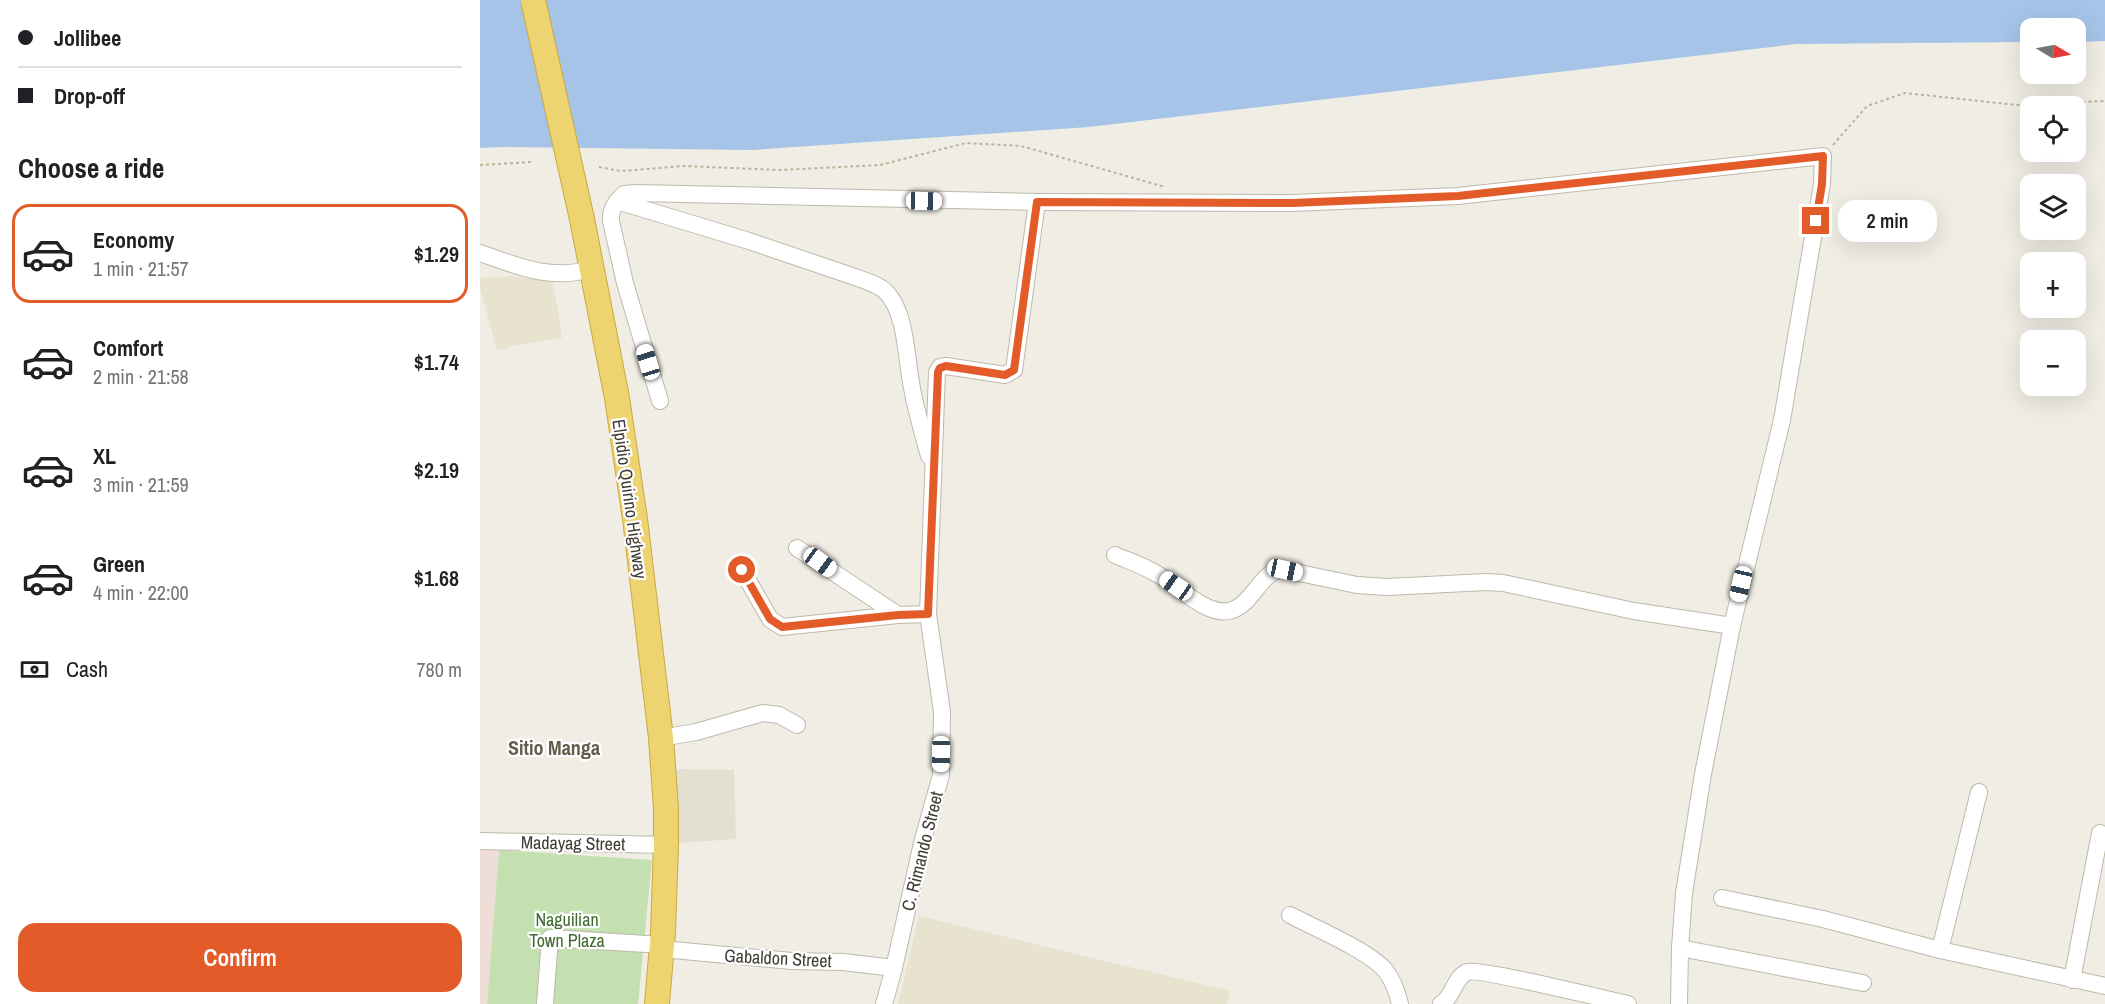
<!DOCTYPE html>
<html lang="en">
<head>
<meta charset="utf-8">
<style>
  body { margin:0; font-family:"Archivo Narrow",sans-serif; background:#f2f2f2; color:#202124; height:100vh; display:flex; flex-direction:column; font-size:22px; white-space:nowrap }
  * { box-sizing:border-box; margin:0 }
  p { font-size:20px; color:#757577 }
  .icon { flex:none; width:33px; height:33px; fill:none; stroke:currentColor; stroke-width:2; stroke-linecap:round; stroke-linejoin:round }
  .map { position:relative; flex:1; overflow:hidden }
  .side { display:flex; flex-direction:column; background:#fff; width:480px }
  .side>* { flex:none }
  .guide { display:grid; align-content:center; height:132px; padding:0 18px; background:#fff }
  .needle { width:39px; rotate:100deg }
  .tools { position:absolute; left:1540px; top:18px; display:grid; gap:12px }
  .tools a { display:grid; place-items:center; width:66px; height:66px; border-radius:12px; background:#fff; box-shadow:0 6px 24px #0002; font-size:30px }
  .end { position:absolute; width:27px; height:27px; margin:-14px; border:8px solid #e25b28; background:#fff; box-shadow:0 0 0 3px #fff }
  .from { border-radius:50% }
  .bubble { position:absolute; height:42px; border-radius:18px; background:#fff; box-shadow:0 6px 24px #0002; font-size:20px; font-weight:600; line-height:42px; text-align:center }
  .car { position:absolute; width:18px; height:36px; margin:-18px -9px; border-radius:8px; box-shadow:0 0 4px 2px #0007; background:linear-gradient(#fff 24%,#345 0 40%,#fff 0 76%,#345 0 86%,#fff 0) }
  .guide b { display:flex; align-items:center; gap:21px; height:57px; font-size:22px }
  .guide b+b { border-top:2px solid #e0e0e0 }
  .guide i { width:15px; height:15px; background:#202124 }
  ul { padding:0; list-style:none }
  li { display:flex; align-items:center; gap:18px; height:99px; margin:0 12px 9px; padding:0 6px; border:3px solid transparent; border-radius:18px }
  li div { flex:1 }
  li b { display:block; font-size:22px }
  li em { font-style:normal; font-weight:600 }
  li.active { border-color:#e25b28 }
  li>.icon { width:54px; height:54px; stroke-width:1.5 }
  h2 { padding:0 18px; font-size:27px; line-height:72px }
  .pay { display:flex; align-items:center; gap:15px; height:66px; padding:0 18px; font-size:22px }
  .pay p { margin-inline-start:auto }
  .action { display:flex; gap:12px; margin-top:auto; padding:12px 18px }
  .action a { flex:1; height:69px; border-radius:18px; background:#e25b28; color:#fff; font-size:24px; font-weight:600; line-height:69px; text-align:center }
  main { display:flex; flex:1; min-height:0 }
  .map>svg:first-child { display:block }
  .residential { fill:#e3e0d2 }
  .education { fill:#e7e3cf }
  .medical { fill:#efded8 }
  .green { fill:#c5e0b0 }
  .water { fill:#a5c4e7 }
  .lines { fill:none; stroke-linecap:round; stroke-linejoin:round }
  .minor-casing { stroke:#bdb9aa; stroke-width:18 }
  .highway-casing { stroke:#cba942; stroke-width:26 }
  .path { stroke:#bab39a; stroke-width:2; stroke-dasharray:3 3; stroke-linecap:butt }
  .minor { stroke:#fff; stroke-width:16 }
  .highway { stroke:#eed371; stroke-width:24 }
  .highway-bridge-casing { stroke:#cba942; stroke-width:26; stroke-linecap:butt }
  .highway-bridge { stroke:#eed371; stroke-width:24 }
  .route { stroke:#e25b28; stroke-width:8 }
  .labels { text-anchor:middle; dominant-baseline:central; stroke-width:4.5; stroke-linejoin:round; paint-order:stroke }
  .street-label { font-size:18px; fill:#413d34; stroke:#fff }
  .park-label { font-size:18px; fill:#3e6b2f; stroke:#fff }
  .neighbourhood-label { font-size:20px; font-weight:bold; fill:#625c4d; stroke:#fff }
</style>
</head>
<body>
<main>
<section class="side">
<div class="guide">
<b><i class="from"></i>Jollibee</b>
<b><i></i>Drop-off</b>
</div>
<h2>Choose a ride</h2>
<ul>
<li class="active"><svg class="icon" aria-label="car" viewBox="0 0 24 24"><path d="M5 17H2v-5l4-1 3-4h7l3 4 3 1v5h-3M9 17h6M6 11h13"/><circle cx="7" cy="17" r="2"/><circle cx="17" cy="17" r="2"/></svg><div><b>Economy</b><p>1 min · 21:57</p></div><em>$1.29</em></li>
<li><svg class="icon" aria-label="car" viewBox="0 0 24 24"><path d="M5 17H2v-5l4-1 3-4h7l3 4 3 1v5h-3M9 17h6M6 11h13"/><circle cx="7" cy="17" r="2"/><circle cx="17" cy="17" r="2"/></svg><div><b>Comfort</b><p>2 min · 21:58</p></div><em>$1.74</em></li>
<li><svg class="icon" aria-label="car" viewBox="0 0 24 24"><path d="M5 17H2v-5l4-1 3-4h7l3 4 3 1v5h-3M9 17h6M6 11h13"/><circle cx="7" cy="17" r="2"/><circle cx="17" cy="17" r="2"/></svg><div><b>XL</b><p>3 min · 21:59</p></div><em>$2.19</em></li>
<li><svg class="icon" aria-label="car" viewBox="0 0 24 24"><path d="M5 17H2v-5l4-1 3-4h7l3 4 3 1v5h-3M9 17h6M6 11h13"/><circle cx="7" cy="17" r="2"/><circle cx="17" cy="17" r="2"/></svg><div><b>Green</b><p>4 min · 22:00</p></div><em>$1.68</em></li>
</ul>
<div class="pay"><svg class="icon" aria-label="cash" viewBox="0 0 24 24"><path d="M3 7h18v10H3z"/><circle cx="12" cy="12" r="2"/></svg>Cash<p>780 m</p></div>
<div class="action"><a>Confirm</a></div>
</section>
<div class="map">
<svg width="1625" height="1004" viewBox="0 0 1625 1004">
  <rect width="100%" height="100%" fill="#f0ede4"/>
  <polygon class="residential" points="195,769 254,770 256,839 199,843"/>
  <g class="education">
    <polygon points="32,276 72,282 78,308 82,338 32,346 17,351 0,287 0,278"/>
    <polygon points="439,916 750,991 747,1004 418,1004"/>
  </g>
  <polygon class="medical" points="0,850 19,850 7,1004 0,1004"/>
  <polygon class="green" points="19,850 172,860 158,1004 7,1004"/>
  <polygon class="water" points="0,0 1625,0 1625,41 1596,42 1596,28 1551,28 1551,42 1316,44 609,127 272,150 22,147 0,148"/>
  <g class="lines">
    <defs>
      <g id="minor">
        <path d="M137 201 269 241 378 278C388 282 400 285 407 293 427 315 426 360 432 388 436 411 443 434 449 456"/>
        <path d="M0 253C37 266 71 281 110 269"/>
        <path d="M180 401 145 283 131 221C130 209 136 202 144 194L157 193 557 202 812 203 978 196 1343 156 1342 184 1302 420 1252 626 1223 774 1204 893 1200 948 1199 1004"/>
        <polyline points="317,548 418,615"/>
        <path d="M635 555C649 561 664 566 677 574 698 585 730 621 755 609 773 601 780 575 800 569L877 585 907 587 1006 582 1023 583 1154 611 1252 626"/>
        <polyline points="262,570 290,619 302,627 418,615 448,614"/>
        <polyline points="181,738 216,732 283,713 299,715 317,725"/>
        <polyline points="0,841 186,845"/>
        <polyline points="1242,898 1343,919 1460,950 1625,986"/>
        <path d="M810 915C833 927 889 951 905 970 913 980 917 991 920 1004"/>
        <polyline points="1200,948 1383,983"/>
        <polyline points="182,949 312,961 363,962 414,968"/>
        <polyline points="1460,950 1499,792"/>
        <polyline points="1592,980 1620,833"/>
        <polyline points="65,1004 70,938 182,945"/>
        <polyline points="404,1004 414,968 442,843 461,775 462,712 448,614 457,372 460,367 466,366 525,375 534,370 557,202"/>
        <path d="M961 1004C973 997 974 978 987 972 999 968 1125 999 1148 1004"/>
      </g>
      <polyline id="highway" points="102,219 137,398 155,519 181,738 186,808 186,845 183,932 177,1004"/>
    </defs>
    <use href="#minor" class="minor-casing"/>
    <use href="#highway" class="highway-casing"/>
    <g class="path">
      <polyline points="1353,145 1387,106 1425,93 1537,105 1625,101"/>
      <polyline points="0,165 52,162"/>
      <polyline points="119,167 141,171 204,166 300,170 400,165 486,143 541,146 685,187"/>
    </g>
    <use href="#minor" class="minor"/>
    <use href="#highway" class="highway"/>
    <defs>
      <polyline id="highway-bridge" points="53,0 102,219"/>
    </defs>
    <use href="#highway-bridge" class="highway-bridge-casing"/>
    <use href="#highway-bridge" class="highway-bridge"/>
  </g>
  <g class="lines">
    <polyline class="route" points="262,570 290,619 302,627 418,615 448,614 458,372 460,368 466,366 525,375 534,370 557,202 812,203 978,196 1343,156 1342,184 1336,221"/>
  </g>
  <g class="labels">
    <g class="street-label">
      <text transform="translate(150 499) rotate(82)">Elpidio Quirino Highway</text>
      <text transform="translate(93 843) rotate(1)">Madayag Street</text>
      <text transform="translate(442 851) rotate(-76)">C. Rimando Street</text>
      <text transform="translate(298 958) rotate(3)">Gabaldon Street</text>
    </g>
    <g class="park-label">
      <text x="87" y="919">Naguilian<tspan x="87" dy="21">Town Plaza</tspan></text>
    </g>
    <g class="neighbourhood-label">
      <text x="74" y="747">Sitio Manga</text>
    </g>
  </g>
</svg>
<div class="tools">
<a><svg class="needle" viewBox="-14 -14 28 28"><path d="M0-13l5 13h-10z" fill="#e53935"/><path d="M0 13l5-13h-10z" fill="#757577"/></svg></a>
<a><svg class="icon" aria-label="locate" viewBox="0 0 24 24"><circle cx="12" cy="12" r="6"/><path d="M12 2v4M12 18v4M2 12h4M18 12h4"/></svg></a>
<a><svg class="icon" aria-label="layers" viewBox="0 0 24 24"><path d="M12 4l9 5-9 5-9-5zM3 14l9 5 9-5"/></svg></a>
<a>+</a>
<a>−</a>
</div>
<i class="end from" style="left:262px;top:570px"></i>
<i class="end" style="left:1336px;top:221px"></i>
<div class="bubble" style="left:1358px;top:200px;width:99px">2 min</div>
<i class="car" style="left:444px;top:201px;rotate:91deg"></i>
<i class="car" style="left:168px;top:362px;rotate:343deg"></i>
<i class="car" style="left:340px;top:562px;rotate:126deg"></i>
<i class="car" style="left:805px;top:570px;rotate:102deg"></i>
<i class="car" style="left:1261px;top:584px;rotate:193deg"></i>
<i class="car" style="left:696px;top:586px;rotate:305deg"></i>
<i class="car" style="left:461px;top:754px;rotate:181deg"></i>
</div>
</main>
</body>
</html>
